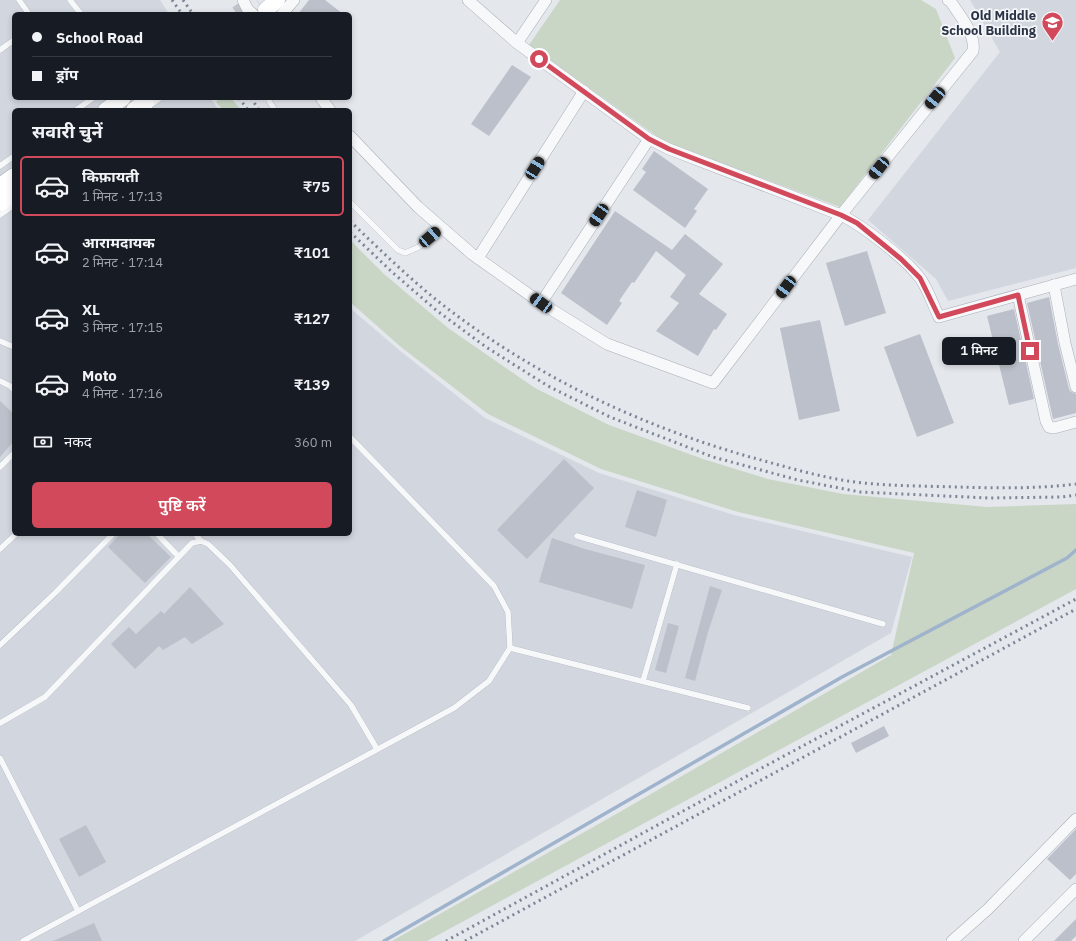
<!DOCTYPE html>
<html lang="hi">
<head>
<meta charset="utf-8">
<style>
  body { margin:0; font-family:"IBM Plex Sans","Noto Sans Devanagari",sans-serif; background:#242831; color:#f1f3f6; height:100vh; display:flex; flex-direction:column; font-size:15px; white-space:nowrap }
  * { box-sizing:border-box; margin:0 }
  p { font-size:13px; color:#9ea1a6 }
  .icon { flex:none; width:22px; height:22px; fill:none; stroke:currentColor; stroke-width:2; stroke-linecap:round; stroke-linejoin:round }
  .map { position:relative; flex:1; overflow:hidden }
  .details { position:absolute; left:12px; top:108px; width:340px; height:428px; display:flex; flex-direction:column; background:#171b24; border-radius:6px; box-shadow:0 2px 6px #0003 }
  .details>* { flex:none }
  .banner { position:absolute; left:12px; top:12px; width:340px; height:88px; border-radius:6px; box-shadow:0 2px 6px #0003; display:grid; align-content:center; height:88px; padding:0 20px; background:#171b24 }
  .end { position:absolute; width:18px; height:18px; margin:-9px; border:5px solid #d1495b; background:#fff; box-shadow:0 0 0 2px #fff }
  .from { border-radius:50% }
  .bubble { position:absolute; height:28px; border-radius:6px; background:#171b24; box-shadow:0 2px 6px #0003; font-size:13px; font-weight:600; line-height:28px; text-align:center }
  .car { position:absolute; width:12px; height:24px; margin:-12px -6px; border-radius:5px; box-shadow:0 0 3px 1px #0007; background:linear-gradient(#222 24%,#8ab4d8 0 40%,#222 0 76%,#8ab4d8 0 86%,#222 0) }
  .banner b { display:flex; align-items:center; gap:14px; height:38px; font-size:15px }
  .banner b+b { border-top:1px solid #363941 }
  .banner i { width:10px; height:10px; background:#f1f3f6 }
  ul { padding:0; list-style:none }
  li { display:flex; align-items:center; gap:12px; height:60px; margin:0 8px 6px; padding:0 12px; border:2px solid transparent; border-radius:6px }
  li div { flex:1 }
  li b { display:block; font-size:15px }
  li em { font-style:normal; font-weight:600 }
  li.active { border-color:#d1495b }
  li>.icon { width:36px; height:36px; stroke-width:1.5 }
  h2 { padding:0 20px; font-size:18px; line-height:48px }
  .pay { display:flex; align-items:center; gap:10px; height:44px; padding:0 20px; font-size:15px }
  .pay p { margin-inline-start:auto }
  .cta { display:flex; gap:8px; margin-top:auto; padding:8px 20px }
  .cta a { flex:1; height:46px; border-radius:6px; background:#d1495b; color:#fff; font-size:16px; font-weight:600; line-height:46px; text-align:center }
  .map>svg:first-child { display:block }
  .built { fill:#d2d6de }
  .green { fill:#c9d6c5 }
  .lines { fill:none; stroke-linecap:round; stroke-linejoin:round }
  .stream { stroke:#9fb4cc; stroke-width:3.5 }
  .building { fill:#bbc0ca }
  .secondary-tunnel { stroke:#bfc3cb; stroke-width:16; stroke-dasharray:16 8; stroke-linecap:butt }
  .lane-casing { stroke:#a9aeb7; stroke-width:6 }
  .street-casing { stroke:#a9aeb7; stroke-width:12 }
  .secondary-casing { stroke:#a9aeb7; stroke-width:17 }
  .lane { stroke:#f7f8fa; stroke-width:5.5 }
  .street { stroke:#f7f8fa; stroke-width:11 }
  .secondary { stroke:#fff; stroke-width:16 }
  .rail { stroke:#7d8696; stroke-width:3; stroke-dasharray:2 4; stroke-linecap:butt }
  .route { stroke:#d1495b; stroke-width:5 }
  .labels { text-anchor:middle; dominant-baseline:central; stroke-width:3.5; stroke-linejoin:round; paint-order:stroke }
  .poi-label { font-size:13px; font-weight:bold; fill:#2b3445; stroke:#f4f6f9; text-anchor:end }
</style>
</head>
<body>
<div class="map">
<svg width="1076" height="941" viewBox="0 0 1076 941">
  <rect width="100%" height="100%" fill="#e4e7ec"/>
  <g class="built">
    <polygon points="0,0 160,0 169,14 14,14 14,98 210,98 219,110 14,110 14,534 350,534 350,308 399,350 485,418 599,473 734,515 912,557 891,633 355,941 0,941"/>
    <polygon points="970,0 1076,0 1076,268 948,301 936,279 868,220 1000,52"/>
  </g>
  <g class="green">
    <polygon points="560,0 921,0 936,9 955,58 840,207 665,142 529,45"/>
    <polygon points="220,98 231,98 241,110 223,110 216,102"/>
    <polygon points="350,240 384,274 448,328 535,388 609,425 703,459 768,479 843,494 987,507 1076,504 1076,589 427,941 392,941 618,813 891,655 914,553 738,512 601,469 488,414 401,347 350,302"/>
  </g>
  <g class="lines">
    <polyline class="stream" points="384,941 842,677 1067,558 1076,550"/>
  </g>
  <g class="building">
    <polygon points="309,0 325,0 343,14 298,14"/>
    <polygon points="512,65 531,77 489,136 471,124"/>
    <polygon points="654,151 708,189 694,209 697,211 685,228 633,190 646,172 642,169"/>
    <polygon points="615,211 672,250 685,234 723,264 699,294 727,314 716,330 714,329 698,356 656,331 679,303 670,297 686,275 656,251 634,283 632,282 619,301 622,303 607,325 561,293"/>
    <polygon points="867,251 886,313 845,326 826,263"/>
    <polygon points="1049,297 1058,344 1069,389 1071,392 1076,394 1076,413 1053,419 1027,303"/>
    <polygon points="1014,309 1034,399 1009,405 987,316"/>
    <polygon points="820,320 840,411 799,420 780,328"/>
    <polygon points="920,334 954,423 917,437 884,347"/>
    <polygon points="0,401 14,414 14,441 0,457"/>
    <polygon points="564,459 594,488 527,559 497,530"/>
    <polygon points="637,490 667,500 656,537 625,527"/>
    <polygon points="120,534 147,534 171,557 145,583 108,547"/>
    <polygon points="552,538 585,549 645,565 632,609 539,582"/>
    <polygon points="710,586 722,590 708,632 695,681 685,678"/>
    <polygon points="190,587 224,624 192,644 185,637 163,650 159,646 135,669 111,644 129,627 136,634 161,611 164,614"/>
    <polygon points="668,623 679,626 666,673 655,670"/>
    <polygon points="884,726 889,736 856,753 851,743"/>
    <polygon points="86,825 106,862 79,877 59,839"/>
    <polygon points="1076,829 1076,874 1070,880 1047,859"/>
    <polygon points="1076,919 1076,936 1071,941 1054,941"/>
    <polygon points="94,923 102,941 53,941"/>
  </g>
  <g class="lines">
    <polyline class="secondary-tunnel" points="237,14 257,0"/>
    <defs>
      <g id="lane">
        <polyline points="19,0 29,14"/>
        <polyline points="70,0 81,14"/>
        <polyline points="0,50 14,40"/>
        <polyline points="269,98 269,101 275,110"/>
        <polyline points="148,107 160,98"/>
        <polyline points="76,110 93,98"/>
        <polyline points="0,166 14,156"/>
        <polyline points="350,202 398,250 405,253 419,247 441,227"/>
        <polyline points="0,215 14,205"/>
        <polyline points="0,341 14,347"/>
        <polyline points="0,381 10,386 14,390"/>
        <polyline points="0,467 14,453"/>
        <polyline points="157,534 179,557"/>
        <polyline points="195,534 201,541"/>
        <polyline points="577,536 883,624"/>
        <polyline points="0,549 16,534"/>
        <polyline points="0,645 55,593 113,534"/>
        <polyline points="510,648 748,708"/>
        <polyline points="643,681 677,564"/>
        <polyline points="0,723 45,697 192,543 201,541 208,544 230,565 351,705 377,749"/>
        <polyline points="0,758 78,911"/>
        <polyline points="23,941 454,708 489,681 510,648 508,612 494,586 350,437"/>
      </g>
      <g id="street">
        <polyline points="243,0 248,10 253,14"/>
        <path d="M468 0 517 43 649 139 669 149 841 215C863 226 905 258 920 278 928 289 933 305 939 317L1076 279"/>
        <polyline points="282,14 294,0"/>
        <polyline points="517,43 546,0"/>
        <polyline points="321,98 330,110"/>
        <path d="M350 136 418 207 472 254 541 303 607 344 713 383 841 215 973 51C976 34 960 16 951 2L948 0"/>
        <polyline points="478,258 584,91"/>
        <polyline points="1054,285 1065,343 1076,387"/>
        <polyline points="1018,295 1046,421 1049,427 1054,428 1076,422"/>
        <polyline points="541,303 649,139"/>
        <polyline points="952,941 988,909 1076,819"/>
        <polyline points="1024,941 1076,889"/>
      </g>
      <g id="secondary">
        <polyline points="266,10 277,0"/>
        <polyline points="106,110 123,98"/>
        <polyline points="134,110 146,102"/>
        <polyline points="0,186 14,176"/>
        <polyline points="0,203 14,194"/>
      </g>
    </defs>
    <use href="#lane" class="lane-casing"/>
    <use href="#street" class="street-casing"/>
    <use href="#secondary" class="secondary-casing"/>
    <use href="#lane" class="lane"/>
    <use href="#street" class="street"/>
    <use href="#secondary" class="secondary"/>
    <g class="rail">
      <polyline points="172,0 182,14"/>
      <polyline points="183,0 193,14"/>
      <polyline points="239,98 248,110"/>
      <polyline points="251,98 259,110"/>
      <path d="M350 221C379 249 408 277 439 302 531 374 638 425 750 457 787 467 825 479 863 483 894 486 925 486 956 487 995 488 1037 489 1076 484"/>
      <polyline points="350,232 392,272 436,310 486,347 548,386 610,417 713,457 798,480 860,492 988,498 1062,497 1076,495"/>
      <polyline points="446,941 758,770 1076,599"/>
      <polyline points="465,941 1076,609"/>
    </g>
  </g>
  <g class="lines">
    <polyline class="route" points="539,59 649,139 669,149 841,215 857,223 901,259 920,278 939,317 1018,295 1030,351"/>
  </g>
  <defs>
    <symbol id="school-pin" viewBox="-11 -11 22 30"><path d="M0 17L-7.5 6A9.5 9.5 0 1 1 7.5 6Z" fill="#d1495b" stroke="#f4f6f9"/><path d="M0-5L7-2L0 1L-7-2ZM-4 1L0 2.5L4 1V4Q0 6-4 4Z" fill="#fff"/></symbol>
  </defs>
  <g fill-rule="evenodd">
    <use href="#school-pin" x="1040" y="10" width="25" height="34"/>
  </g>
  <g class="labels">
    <g class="poi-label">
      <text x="1036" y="15">Old Middle<tspan x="1036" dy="15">School Building</tspan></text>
    </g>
  </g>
</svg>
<i class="end from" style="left:539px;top:59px"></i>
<i class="end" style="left:1030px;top:351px"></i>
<div class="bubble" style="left:942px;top:337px;width:74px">1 मिनट</div>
<i class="car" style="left:935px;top:98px;rotate:219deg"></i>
<i class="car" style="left:535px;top:168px;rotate:32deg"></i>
<i class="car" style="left:879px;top:168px;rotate:219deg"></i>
<i class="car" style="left:599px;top:215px;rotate:214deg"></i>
<i class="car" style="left:430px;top:237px;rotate:49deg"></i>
<i class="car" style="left:786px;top:287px;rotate:217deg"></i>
<i class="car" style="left:541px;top:303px;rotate:306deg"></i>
<div class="banner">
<b><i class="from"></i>School Road</b>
<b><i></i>ड्रॉप</b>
</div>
<section class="details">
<h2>सवारी चुनें</h2>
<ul>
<li class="active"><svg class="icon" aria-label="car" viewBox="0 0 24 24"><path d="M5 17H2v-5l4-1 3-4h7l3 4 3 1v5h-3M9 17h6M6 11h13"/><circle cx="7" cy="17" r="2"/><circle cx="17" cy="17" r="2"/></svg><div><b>किफ़ायती</b><p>1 मिनट · 17:13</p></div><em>₹75</em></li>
<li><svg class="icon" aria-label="car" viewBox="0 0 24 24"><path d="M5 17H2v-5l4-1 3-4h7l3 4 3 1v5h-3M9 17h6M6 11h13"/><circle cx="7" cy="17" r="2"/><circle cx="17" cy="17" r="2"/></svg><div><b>आरामदायक</b><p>2 मिनट · 17:14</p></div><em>₹101</em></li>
<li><svg class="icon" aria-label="car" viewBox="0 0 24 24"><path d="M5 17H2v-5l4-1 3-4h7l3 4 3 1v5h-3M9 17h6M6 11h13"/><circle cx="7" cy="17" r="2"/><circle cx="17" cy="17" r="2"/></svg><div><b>XL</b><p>3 मिनट · 17:15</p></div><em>₹127</em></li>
<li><svg class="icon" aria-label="car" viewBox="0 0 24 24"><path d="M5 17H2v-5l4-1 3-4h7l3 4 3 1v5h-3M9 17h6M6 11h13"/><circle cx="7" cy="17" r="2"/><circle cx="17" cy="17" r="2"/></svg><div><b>Moto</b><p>4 मिनट · 17:16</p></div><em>₹139</em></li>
</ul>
<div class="pay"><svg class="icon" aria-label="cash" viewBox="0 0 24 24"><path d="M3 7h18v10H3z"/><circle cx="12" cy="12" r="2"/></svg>नकद<p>360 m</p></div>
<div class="cta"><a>पुष्टि करें</a></div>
</section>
</div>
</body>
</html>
